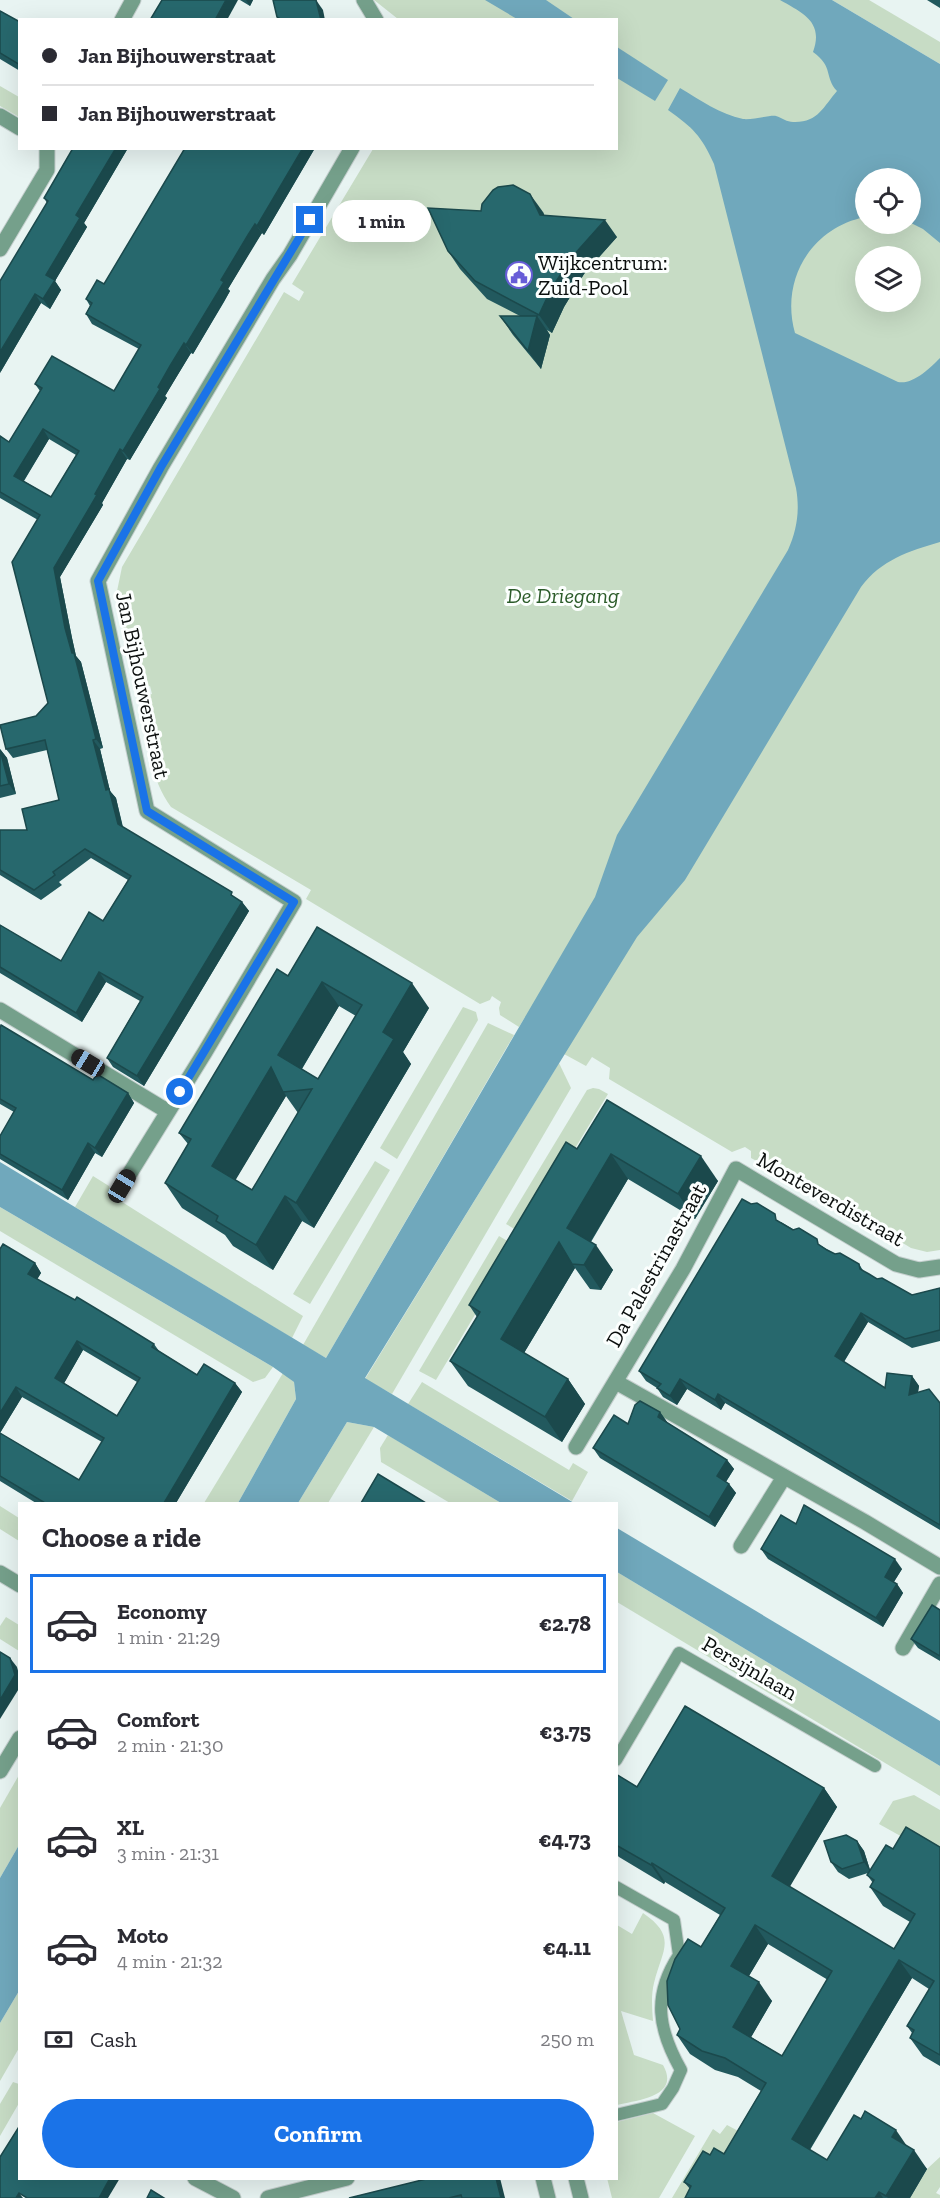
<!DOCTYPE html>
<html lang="en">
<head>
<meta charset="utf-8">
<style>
  body { margin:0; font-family:"Zilla Slab",serif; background:#f2f2f3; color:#2b2b33; height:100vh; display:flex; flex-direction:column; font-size:22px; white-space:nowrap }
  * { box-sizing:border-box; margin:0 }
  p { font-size:20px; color:#7c7c81 }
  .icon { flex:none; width:33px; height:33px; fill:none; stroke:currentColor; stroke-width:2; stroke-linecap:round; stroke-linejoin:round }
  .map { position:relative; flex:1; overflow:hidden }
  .drawer { position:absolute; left:18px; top:1502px; width:600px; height:678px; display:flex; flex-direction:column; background:#fff; border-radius:0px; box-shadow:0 6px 24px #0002 }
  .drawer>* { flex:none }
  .top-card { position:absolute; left:18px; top:18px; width:600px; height:132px; border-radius:0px; box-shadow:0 6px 24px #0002; display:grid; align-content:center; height:132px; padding:0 24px; background:#fff }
  .fabs { position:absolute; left:855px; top:168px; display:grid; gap:12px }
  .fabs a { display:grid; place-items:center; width:66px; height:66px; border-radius:50%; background:#fff; box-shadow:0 6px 24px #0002; font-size:30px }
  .end { position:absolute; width:27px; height:27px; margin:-14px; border:8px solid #1a73e8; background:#fff; box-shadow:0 0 0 3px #fff }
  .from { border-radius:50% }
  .bubble { position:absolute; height:42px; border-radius:21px; background:#fff; box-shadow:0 6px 24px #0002; font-size:20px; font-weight:800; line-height:42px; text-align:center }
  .car { position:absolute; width:18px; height:36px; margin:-18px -9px; border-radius:8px; box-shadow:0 0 4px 2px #0007; background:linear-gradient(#222 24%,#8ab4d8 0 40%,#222 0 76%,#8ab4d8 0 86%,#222 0) }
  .top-card b { display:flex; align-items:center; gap:21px; height:57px; font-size:22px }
  .top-card b+b { border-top:2px solid #e1e1e2 }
  .top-card i { width:15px; height:15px; background:#2b2b33 }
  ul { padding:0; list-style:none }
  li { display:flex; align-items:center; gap:18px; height:99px; margin:0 12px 9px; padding:0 12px; border:3px solid transparent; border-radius:0px }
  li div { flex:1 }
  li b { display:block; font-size:22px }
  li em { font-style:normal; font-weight:800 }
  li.current { border-color:#1a73e8 }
  li>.icon { width:54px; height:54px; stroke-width:1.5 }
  h2 { padding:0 24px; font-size:27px; line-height:72px }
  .pay { display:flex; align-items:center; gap:15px; height:66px; padding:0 24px; font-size:22px }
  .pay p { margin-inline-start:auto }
  .primary-button { display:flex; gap:12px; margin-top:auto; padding:12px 24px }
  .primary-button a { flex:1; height:69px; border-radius:36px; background:#1a73e8; color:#fff; font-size:24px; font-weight:800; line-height:69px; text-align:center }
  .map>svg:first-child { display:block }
  .green { fill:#c7dcc5; fill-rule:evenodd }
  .water { fill:#70a8bc }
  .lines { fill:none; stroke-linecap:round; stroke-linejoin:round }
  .service-casing { stroke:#c5cfce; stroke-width:14 }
  .minor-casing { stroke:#c5cfce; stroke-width:17 }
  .tertiary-casing { stroke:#c5cfce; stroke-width:17 }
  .service { stroke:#75a08b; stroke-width:12 }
  .minor { stroke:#75a08b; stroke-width:15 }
  .tertiary { stroke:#75a08b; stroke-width:15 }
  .wall { fill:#22595e; fill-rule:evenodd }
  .shaded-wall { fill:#1b494c }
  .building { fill:#27686d; stroke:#1b494c; stroke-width:1.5; fill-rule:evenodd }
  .route { stroke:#1a73e8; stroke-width:8 }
  .labels { text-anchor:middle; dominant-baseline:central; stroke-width:6; stroke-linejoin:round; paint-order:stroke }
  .poi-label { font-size:22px; fill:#0b0f0e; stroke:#fcfffe; text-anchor:start }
  .park-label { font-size:22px; font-style:italic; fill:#2b5b29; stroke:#fcfffe }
  .street-label { font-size:22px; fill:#0b0f0e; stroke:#fcfffe }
</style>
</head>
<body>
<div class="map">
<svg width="940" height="2198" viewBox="0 0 940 2198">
  <rect width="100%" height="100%" fill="#e8f4f2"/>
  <g class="green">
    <path d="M374 0H808L940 87V1250L927 1252 911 1248 767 1161 764 1165 751 1158V1151L745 1147 732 1152 609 1079 610 1068 592 1057 586 1066 564 1054 570 1044 525 1017 519 1027 500 1015 499 1008 501 1002 492 996 490 1000 480 1004 306 899 311 890 171 807C152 781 150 754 144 723L146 718 139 697 152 694 150 686 138 689 116 596 122 567 284 292 299 301 304 292 292 284 373 149 616 148V20L398 19ZM866 178H910V224H866ZM866 256H910V302H866Z"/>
    <polygon points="832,0 869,0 940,42 940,64"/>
    <polygon points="0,86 19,97 19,117 0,106"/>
    <polygon points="463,1007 476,1012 478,1020 397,1159 380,1148"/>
    <polygon points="488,1023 514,1035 326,1358 303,1345"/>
    <polygon points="559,1063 571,1088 392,1394 365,1379"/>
    <polygon points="593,1088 599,1089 608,1094 523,1234 506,1224 587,1090"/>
    <polygon points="375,1161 390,1170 310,1304 293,1294"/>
    <polygon points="93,1176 109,1186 111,1195 303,1316 292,1338 75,1207"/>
    <polygon points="0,1207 273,1367 265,1378 253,1382 0,1231"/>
    <polygon points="499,1236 516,1246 436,1380 419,1371"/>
    <polygon points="283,1373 294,1382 296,1399 238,1503 204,1503"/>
    <polygon points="422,1382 569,1470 573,1463 588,1472 572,1501 408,1404"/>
    <polygon points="347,1422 374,1427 328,1503 298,1503"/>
    <polygon points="388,1435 501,1503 450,1503 381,1462 380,1448"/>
    <polygon points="0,1506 19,1518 19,1541 0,1529"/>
    <polygon points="617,1572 940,1766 940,1796 617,1602"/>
    <polygon points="6,1617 19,1625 19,1651 0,1639 0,1626"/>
    <polygon points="19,1775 19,1845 0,1878 0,1808"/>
    <polygon points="914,1795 940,1810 940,1858 879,1824 893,1801"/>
    <path d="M643 1913C678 1937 662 1950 654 1983 651 1995 652 2008 653 2021L621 2011 634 2055 663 2065C681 2097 637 2100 617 2105V1925L632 1934Z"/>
    <polygon points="19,1991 19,2048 0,2081 0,2023"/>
    <polygon points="13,2082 19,2084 19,2103 0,2136 0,2104"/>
    <polygon points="653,2113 695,2136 659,2198 612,2198 607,2178 616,2178 617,2122"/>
    <polygon points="727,2125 742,2133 699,2198 672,2198 713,2129 720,2134"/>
    <polygon points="940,2157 940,2187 936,2193 940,2195 940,2198 910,2198 927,2169"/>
  </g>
  <g class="water">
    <polygon points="485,0 546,0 574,19 517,19"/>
    <path d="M780 0H832L940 64V243L923 229 911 223 910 178H866L865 217C811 228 780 280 795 333L898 382C913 385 930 368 940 358V542C909 551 881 560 861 587L685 880 637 937 365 1378 574 1503H501L374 1427 347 1422 298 1503H238L296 1399 294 1382 273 1367 0 1207V1162L326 1358 595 897 617 835 788 550C797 530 800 510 796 488L714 164C701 135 693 128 668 110L680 88C700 100 720 114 743 119 753 120 770 115 776 116 782 118 787 122 793 122 818 123 823 107 837 91 824 77 834 67 813 52 824 22 803 13 780 0Z"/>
    <polygon points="617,47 668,80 655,101 617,78"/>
    <polygon points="617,1528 940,1721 940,1766 617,1572"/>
    <polygon points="19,1845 19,1991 0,2023 0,1878"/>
  </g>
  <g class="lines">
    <defs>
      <g id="service">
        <polyline points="616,1760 679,1653 875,1766"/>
        <path d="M616 1887 674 1920 679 1955C652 1996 658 2029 681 2070L673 2088 662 2104 616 2115"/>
      </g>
      <g id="minor">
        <polyline points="364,0 376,20"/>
        <polyline points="122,20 133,0"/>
        <polyline points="0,116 20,128"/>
        <polyline points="0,249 47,170 47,148"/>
        <polyline points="0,1010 167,1111"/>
        <polyline points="122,1186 205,1052 294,902 147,811 98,581 161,467 273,279 290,255 352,148"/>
        <polyline points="616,1382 865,1522 940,1567"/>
        <polyline points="576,1447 683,1269 736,1169 896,1264 919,1270 940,1267"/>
        <polyline points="741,1546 784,1477"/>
        <polyline points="903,1648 940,1584"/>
        <polyline points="0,1771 20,1738"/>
        <polyline points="195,2178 233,2198"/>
        <polyline points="268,2198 347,2178"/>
      </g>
      <g id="tertiary">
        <polyline points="0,1573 20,1585"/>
        <polyline points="543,2178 548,2198"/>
        <polyline points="576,2178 581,2198"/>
      </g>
    </defs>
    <use href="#service" class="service-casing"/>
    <use href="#minor" class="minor-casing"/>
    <use href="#tertiary" class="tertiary-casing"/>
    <use href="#service" class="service"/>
    <use href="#minor" class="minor"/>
    <use href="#tertiary" class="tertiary"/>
  </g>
  <g class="wall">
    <polygon points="240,0 253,0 250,6"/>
    <polygon points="927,0 940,0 940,8"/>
    <polygon points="0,11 20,22 20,71 0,59"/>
    <polygon points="73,148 128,148 84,223 87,227 55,281 61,290 50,309 41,303 0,373 47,203 44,198"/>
    <path d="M315 148 264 235 262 233 254 245 228 289 230 291 224 302 193 354 191 353 177 376 165 396 167 398 130 460 127 459 102 503 103 505 60 577 72 638 76 656 81 662 103 748 100 749 110 791 116 798 123 827 242 902 249 911 144 1086 113 1067 107 1058 140 1001 106 982 82 1022 0 973V925L61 961 103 921 128 880 91 858 59 882 62 885 41 900 0 875V830H27L59 800 47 750 13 758 6 749 48 703 38 520 0 498V436L9 442 40 391 35 384 114 391 139 349 92 324 86 314 90 306 86 299 104 284ZM49 439 76 455 51 497 24 481Z"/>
    <polygon points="543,212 544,215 617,237 584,274 564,307 552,333 547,330 550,335 541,369 513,335 500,316 520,316 487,299 460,269 448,251"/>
    <polygon points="0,749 7,758 16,794 0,798"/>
    <path d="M317 927 429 1008 403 1052 411 1064 314 1228 302 1221 273 1270 233 1246 225 1235 182 1208 165 1183 188 1144 179 1133 288 976ZM339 1006 356 1016 318 1079 302 1069ZM286 1096 298 1113 252 1190 235 1180Z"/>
    <polygon points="0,1028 93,1080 128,1093 134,1103 102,1157 95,1153 68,1200 0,1159 0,1136 14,1112 0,1104"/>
    <polygon points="607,1100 718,1181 695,1219 628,1179 591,1242 613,1270 601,1290 590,1289 575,1268 524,1353 568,1379 585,1404 562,1442 468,1386 450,1361 477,1317 469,1305 577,1149"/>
    <polygon points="781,1222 835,1254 859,1264 864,1272 877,1279 912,1295 940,1288 940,1341 912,1348 868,1322 844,1362 885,1388 912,1376 919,1386 918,1392 940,1403 940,1530 725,1403 721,1410 687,1389 677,1405 663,1397 657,1388 646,1381 639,1371"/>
    <path d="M0 1249 35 1263 41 1273 37 1279 75 1300 154 1344 159 1351 197 1375 235 1383 242 1392 176 1503H36L0 1481ZM83 1350 137 1382 117 1416 64 1383ZM22 1397 102 1442 79 1480 0 1433Z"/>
    <polygon points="660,1412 667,1422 667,1423 727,1460 734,1469 726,1482 729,1484 736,1493 715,1527 600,1458 593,1448 628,1424"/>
    <polygon points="796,1524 902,1569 894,1582 897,1584 903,1593 883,1627 768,1559 761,1549"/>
    <polygon points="940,1610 940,1661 918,1648 911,1639"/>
    <path d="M616 1774 637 1787 824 1788 837 1807 789 1887 894 1949 910 1922 883 1906 870 1887 873 1883 867 1875 868 1873 849 1879 838 1872 831 1862 857 1841 864 1851 870 1870 893 1849 940 1847V2066L923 2056 910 2038 912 2033 907 2026 929 1989 912 1978 810 2150 827 2160 908 2147 927 2169 910 2198H685L690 2189 684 2182 710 2155 724 2154 761 2091 738 2077 715 2070 690 2054 677 2035 680 2029 701 1947 720 1915 665 1882 664 1884 619 1857 616 1854ZM768 1944 828 1980 782 2056 751 2037 772 2001 749 1976Z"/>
    <polygon points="430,2178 505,2198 349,2198"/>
  </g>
  <g class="shaded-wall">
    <polygon points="226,0 238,0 227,20 215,20"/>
    <polygon points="246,0 253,0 250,6"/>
    <polygon points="316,0 323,10 325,20 321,20"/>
    <polygon points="116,148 128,148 84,223 87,227 55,281 61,290 50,309 43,299 46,275 76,215"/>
    <polygon points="303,148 315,148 264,235 257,226"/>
    <polygon points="530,194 543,212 552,233 540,215"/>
    <polygon points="605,220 617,237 584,274 564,307 552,333 539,315 551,289 572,257"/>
    <polygon points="255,224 262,233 228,289 230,291 193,354 186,345 221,280"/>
    <polygon points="35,294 41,303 0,373 0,352"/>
    <polygon points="537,316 550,335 541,369 528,351"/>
    <polygon points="184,343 191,353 165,396 167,398 130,460 123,451 158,387"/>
    <polygon points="43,429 49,439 21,485 14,476"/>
    <polygon points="120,449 127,459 102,503 103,505 60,577 72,638 76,656 81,662 103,748 96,739 72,653 65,628 54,568"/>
    <polygon points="93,740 100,749 110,791 116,798 124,833 118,824 106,790"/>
    <polygon points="0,749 7,758 16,794 9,784"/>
    <polygon points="242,902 249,911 144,1086 137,1076"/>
    <polygon points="99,972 106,982 82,1022 76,1013"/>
    <polygon points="322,982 339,1006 295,1080 278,1055"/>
    <polygon points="412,983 429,1008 403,1052 411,1064 314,1228 296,1203 383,1032"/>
    <polygon points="271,1067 286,1096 229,1191 212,1166"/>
    <polygon points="128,1093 134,1103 102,1157 95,1148"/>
    <polygon points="88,1143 95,1153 68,1200 62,1190"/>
    <polygon points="611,1154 628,1179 584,1252 567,1228"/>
    <polygon points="701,1156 718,1181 695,1219 678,1194"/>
    <polygon points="285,1196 302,1221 273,1270 256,1245"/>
    <polygon points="559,1242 575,1268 518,1363 501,1339"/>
    <polygon points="596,1245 613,1270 601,1290 584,1265"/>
    <polygon points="35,1263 41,1273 35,1283 28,1274"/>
    <polygon points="861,1313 868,1322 841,1366 835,1356"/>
    <polygon points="77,1341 83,1350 62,1387 55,1378"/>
    <polygon points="912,1376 919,1386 916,1404 909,1395"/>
    <polygon points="568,1379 585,1404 562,1442 545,1417"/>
    <polygon points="680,1379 687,1389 677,1405 670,1396"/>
    <polygon points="235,1383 242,1392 176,1503 164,1503"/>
    <polygon points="16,1387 22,1397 0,1433 0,1413"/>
    <polygon points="718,1394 725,1403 721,1410 715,1400"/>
    <polygon points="660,1412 667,1422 664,1427 658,1417"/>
    <polygon points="727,1460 734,1469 723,1486 717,1476"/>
    <polygon points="729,1484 736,1493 715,1527 709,1517"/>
    <polygon points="895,1559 902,1569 891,1586 885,1577"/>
    <polygon points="897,1584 903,1593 883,1627 876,1618"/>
    <polygon points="10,1658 17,1667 20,1678 20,1687 0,1719 0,1700"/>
    <polygon points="824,1788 837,1807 785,1895 772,1876"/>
    <polygon points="857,1841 864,1851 871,1873 864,1862"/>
    <polygon points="652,1863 665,1882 664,1884 651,1865"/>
    <polygon points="755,1925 768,1944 744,1984 731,1966"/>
    <polygon points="899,1960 912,1978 805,2157 792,2139"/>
    <polygon points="759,1982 772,2001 746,2046 733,2027"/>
    <polygon points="896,2130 909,2149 892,2137"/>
    <polygon points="914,2150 927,2169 910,2198 888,2198 886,2196"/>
    <polygon points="110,2178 120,2178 108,2198 99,2198"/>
    <polygon points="496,2178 500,2178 505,2198 501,2198"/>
    <polygon points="879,2192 883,2198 875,2198"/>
    <polygon points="19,2193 23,2198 16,2198"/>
  </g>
  <g class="building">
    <polygon points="162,0 226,0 215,20 150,20"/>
    <polygon points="273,0 316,0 321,20 282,20 277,17"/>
    <polygon points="0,11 20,22 20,65 0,53"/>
    <polygon points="73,148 116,148 76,215 80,218 46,275 55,280 43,299 35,294 0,352 0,281 48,201 44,198"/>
    <path d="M185 148H303L257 226 255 224 248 235 221 280 224 282 218 292 186 345 184 343 170 366 158 387 160 389 123 451 120 449 95 494 97 495 54 568 65 628 72 653H74L96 739 93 740 106 790 109 789 118 824 232 892 231 895 242 902 137 1076 107 1058 143 997 99 972 76 1013 0 967V925L61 961 89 912 103 921 131 876 85 849 53 872 55 875 34 890 0 870V830H27L22 809 59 800 45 740 6 749 0 725 36 716 48 703 12 562 40 515 0 492V436L9 442 42 388 35 384 52 356 114 391 141 345 86 314 92 303 86 299 97 280 104 284ZM43 429 79 451 51 497 14 476Z"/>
    <polygon points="513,185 530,194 540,215 605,220 572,257 551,289 539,315 475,281 448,251 428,208 481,211 482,204 493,190 498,187"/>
    <polygon points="500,316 537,316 528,351"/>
    <polygon points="0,750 9,784 0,786"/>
    <path d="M317 927 412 983 383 1032 394 1039 296 1203 285 1196 256 1245 216 1221 218 1216 165 1183 191 1139 179 1133 277 969 288 976ZM322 982 362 1005 318 1079 278 1055ZM271 1067 283 1092 312 1089 252 1190 212 1166Z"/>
    <polygon points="1,1025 93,1080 97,1074 128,1093 95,1148 88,1143 62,1190 0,1154 0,1136 16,1108 0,1099 0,1028"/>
    <polygon points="607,1100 701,1156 678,1194 611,1154 567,1228 596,1245 584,1265 572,1264 559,1242 501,1339 568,1379 545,1417 450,1361 480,1312 469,1305 566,1142 577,1149"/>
    <polygon points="742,1199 751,1204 757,1203 775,1214 776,1220 793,1230 799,1228 817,1239 818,1244 827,1250 835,1254 840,1253 859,1264 860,1269 869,1274 877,1279 882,1278 912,1295 940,1288 940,1330 905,1339 861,1313 835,1356 885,1388 887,1373 912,1376 909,1395 929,1389 940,1403 940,1525 718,1394 715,1400 680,1379 670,1396 657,1388 661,1384 639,1371"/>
    <path d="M3 1244 35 1263 28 1274 75 1300 77 1297 115 1320 154 1344 152 1347 197 1375 204 1364 235 1383 164 1503H45L0 1476V1433L79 1480 104 1438 16 1387 0 1413V1249ZM77 1341 140 1378 117 1416 55 1378Z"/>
    <polygon points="640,1401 660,1412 658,1417 727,1460 717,1476 729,1484 709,1517 593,1448 614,1415 628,1424 635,1405"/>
    <polygon points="378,1474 426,1503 361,1503"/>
    <polygon points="804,1505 895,1559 885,1577 897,1584 876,1618 761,1549 781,1515 796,1524"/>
    <polygon points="932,1605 940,1610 940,1656 911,1639"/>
    <polygon points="0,1652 10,1658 15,1675 0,1700"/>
    <path d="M685 1706 824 1788 772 1876 894 1949 915 1914 870 1887 874 1880 867 1875 886 1845 893 1849 906 1827 940 1847V2055L910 2038 914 2030 907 2026 934 1981 899 1960 792 2139 827 2160 854 2115 861 2119 865 2111 896 2130 892 2137 914 2150 886 2196 879 2192 875 2198H685L691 2186 684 2182 703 2151 710 2155 714 2148 724 2154 766 2083 725 2058 702 2051 677 2035 680 2029 668 2005 667 1981 675 1959 688 1939 701 1947 725 1908 652 1863 651 1865 616 1845V1774L637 1787ZM755 1925 832 1971 782 2056 733 2027 759 1982 731 1966Z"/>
    <polygon points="846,1835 857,1841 864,1862 842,1869 831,1862 824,1841"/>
    <polygon points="20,2125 20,2178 110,2178 99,2198 27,2198 19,2193 16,2198 0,2198 0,2157"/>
    <polygon points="430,2178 496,2178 501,2198 462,2198 461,2195 449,2198 349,2198"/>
    <polygon points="151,2190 164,2198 147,2198"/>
  </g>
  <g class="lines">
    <polyline class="route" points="180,1092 294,902 147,811 98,581 161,467 310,220"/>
  </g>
  <defs>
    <symbol id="civic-ring" viewBox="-11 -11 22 22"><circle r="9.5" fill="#fcfffe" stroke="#675dd7" stroke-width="1.5"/><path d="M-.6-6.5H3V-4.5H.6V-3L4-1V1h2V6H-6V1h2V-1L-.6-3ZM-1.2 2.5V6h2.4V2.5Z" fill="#675dd7"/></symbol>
  </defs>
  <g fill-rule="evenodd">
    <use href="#civic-ring" x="504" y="260" width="30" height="30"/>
  </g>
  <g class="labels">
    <g class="poi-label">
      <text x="538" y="262">Wijkcentrum:<tspan x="538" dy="25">Zuid-Pool</tspan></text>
    </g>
    <g class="park-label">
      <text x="563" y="595">De Driegang</text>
    </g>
    <g class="street-label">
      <text transform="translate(143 685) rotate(78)">Jan Bijhouwerstraat</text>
      <text transform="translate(831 1199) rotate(30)">Monteverdistraat</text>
      <text transform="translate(656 1265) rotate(-61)">Da Palestrinastraat</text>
      <text transform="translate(750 1668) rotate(30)">Persijnlaan</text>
    </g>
  </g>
</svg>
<div class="fabs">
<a><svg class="icon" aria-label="locate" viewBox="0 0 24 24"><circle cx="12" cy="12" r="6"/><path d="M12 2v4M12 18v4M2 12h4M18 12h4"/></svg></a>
<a><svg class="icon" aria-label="layers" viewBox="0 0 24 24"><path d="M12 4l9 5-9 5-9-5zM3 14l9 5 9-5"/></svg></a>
</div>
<i class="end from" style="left:180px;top:1092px"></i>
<i class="end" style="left:310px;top:220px"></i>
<div class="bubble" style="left:332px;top:200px;width:99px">1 min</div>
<i class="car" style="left:88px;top:1063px;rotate:301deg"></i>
<i class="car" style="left:122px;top:1186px;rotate:31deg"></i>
<div class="top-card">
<b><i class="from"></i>Jan Bijhouwerstraat</b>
<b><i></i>Jan Bijhouwerstraat</b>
</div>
<section class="drawer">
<h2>Choose a ride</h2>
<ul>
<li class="current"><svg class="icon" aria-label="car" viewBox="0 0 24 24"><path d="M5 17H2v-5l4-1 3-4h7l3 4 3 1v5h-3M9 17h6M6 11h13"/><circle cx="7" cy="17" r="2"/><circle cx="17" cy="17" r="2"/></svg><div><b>Economy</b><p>1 min · 21:29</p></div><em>€2.78</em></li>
<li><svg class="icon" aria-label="car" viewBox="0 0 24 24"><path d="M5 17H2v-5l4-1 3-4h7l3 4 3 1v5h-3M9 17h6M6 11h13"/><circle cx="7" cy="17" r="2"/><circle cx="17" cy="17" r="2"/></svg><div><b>Comfort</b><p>2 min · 21:30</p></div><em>€3.75</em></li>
<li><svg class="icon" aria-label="car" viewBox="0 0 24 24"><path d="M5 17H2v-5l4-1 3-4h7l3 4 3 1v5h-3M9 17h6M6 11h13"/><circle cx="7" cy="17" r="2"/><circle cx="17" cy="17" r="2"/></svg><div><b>XL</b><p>3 min · 21:31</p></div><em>€4.73</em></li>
<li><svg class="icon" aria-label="car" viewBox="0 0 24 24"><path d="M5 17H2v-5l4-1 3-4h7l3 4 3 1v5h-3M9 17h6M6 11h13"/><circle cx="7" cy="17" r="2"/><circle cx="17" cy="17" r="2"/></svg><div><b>Moto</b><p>4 min · 21:32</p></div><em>€4.11</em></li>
</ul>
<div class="pay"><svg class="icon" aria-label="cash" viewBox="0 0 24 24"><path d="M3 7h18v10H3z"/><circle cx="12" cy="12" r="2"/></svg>Cash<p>250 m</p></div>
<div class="primary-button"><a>Confirm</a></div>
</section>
</div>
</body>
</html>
